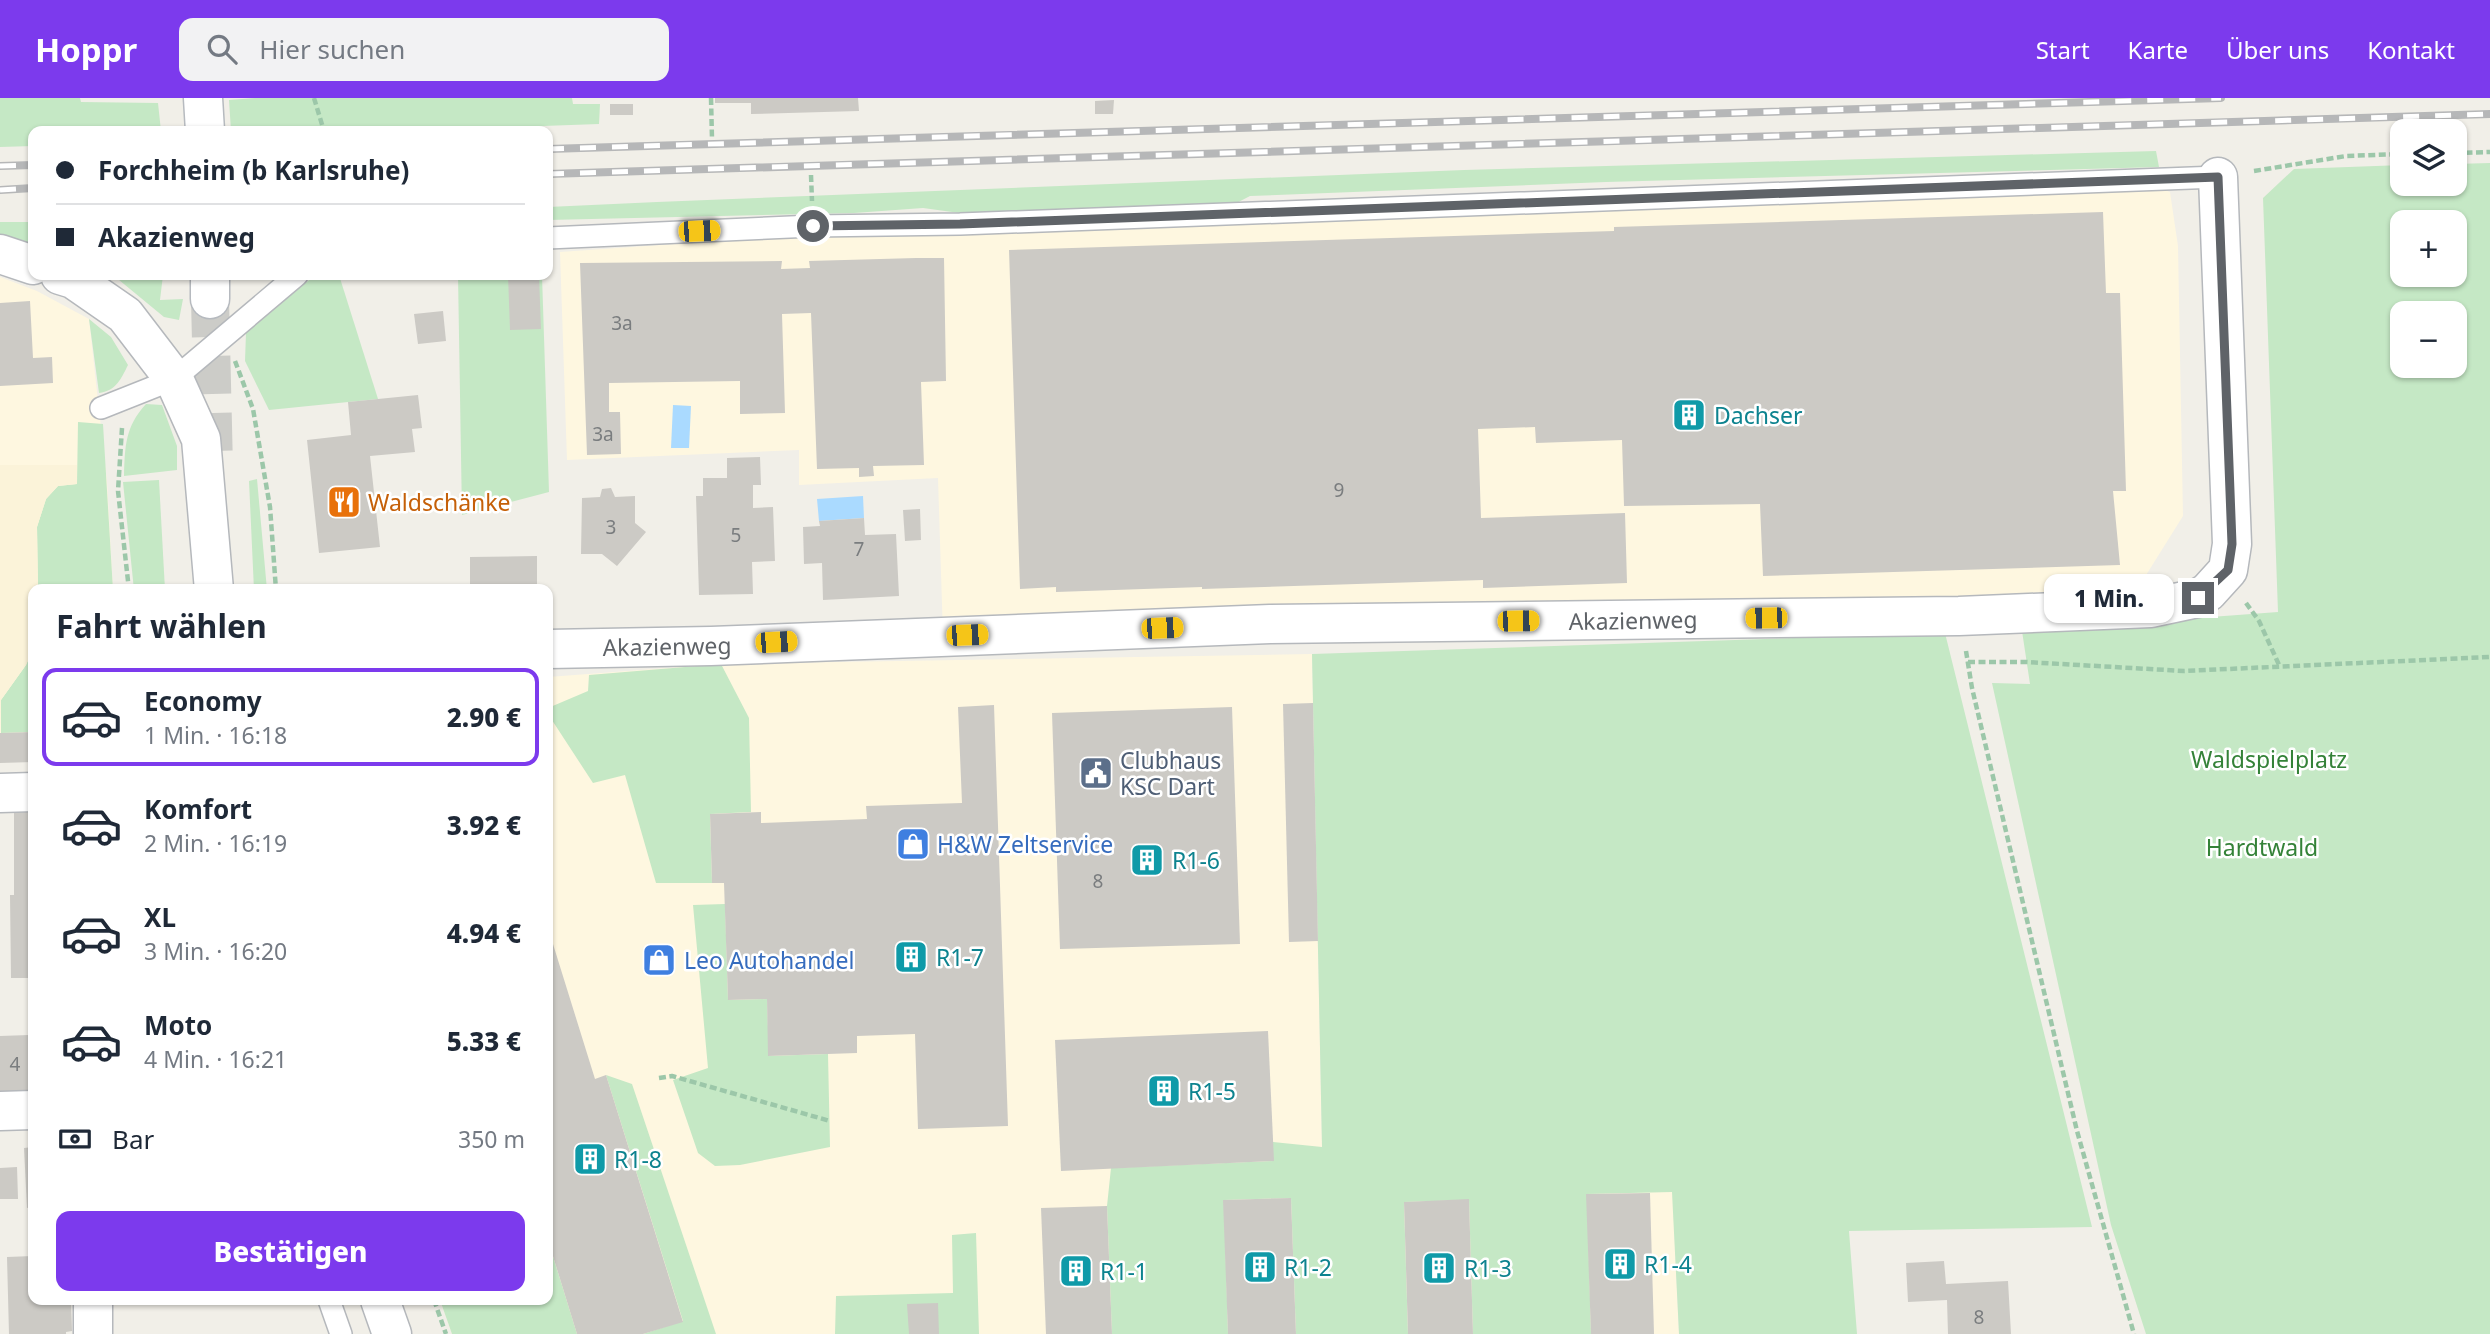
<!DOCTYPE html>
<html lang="de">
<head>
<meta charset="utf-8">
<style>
  body { margin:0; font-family:"Noto Sans",sans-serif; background:#f2f2f3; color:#1f2937; height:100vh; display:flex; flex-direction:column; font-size:26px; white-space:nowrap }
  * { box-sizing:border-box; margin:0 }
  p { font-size:23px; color:#747a83 }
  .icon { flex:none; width:38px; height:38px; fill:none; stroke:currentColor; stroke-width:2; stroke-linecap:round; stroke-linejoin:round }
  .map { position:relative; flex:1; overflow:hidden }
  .drawer { position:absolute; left:28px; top:486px; width:525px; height:721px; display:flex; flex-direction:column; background:#fff; border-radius:14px; box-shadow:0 2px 5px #0004 }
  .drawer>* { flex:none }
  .top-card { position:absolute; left:28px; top:28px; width:525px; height:154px; border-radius:14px; box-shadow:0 2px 5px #0004; display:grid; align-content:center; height:154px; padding:0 28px; background:#fff }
  .fabs { position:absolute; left:2390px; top:21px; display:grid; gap:14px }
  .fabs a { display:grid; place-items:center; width:77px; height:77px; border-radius:14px; background:#fff; box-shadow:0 2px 5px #0004; font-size:35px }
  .end { position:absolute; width:32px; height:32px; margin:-16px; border:9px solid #5f6368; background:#fff; box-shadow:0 0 0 4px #fff }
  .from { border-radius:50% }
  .bubble { position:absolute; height:49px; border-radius:14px; background:#fff; box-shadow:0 2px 5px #0004; font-size:23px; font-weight:800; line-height:49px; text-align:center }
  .car { position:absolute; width:21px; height:42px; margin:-21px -10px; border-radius:9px; box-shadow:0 0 5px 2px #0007; background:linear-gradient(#f5c518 24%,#345 0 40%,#f5c518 0 76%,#345 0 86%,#f5c518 0) }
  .top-card b { display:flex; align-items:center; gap:24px; height:66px; font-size:26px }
  .top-card b+b { border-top:2px solid #e0e1e3 }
  .top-card i { width:18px; height:18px; background:#1f2937 }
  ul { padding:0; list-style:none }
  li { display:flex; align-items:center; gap:21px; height:98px; margin:0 14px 10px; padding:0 14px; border:4px solid transparent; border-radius:14px }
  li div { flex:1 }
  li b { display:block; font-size:26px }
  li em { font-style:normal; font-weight:800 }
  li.active { border-color:#7c3aed }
  li>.icon { width:63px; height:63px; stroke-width:1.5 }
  h2 { padding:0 28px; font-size:32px; line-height:84px }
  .pay { display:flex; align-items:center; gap:18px; height:77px; padding:0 28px; font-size:26px }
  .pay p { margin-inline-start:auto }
  .button { display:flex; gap:14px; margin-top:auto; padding:14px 28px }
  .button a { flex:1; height:80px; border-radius:14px; background:#7c3aed; color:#fff; font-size:28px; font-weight:800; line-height:80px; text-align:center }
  header { display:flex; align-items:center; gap:42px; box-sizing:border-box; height:98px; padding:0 35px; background:#7c3aed; color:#fff }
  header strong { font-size:33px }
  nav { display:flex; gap:38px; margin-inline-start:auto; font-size:24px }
  .search { width:490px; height:63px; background:#f2f2f3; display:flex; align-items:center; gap:18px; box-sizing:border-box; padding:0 24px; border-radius:14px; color:#747a83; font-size:26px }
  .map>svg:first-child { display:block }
  .commercial { fill:#fef7e0 }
  .green { fill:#c5e8c5; fill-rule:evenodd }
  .sand { fill:#fbf3d9 }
  .water { fill:#aadaff }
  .building { fill:#cccac5 }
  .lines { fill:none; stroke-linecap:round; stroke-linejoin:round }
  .secondary-tunnel { stroke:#ccccc8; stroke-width:38; stroke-dasharray:38 19; stroke-linecap:butt }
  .lane-casing { stroke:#b5b8bc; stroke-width:24 }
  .street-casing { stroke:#b5b8bc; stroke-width:41 }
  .secondary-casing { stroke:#b6babf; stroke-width:41 }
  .path { stroke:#9cc7a9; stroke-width:4.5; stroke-dasharray:7 3.5; stroke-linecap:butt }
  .lane { stroke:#fff; stroke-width:21 }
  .street { stroke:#fff; stroke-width:38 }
  .secondary { stroke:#fff; stroke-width:38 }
  .rail-casing { stroke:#b6b7b8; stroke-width:8 }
  .rail { stroke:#fff; stroke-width:5; stroke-dasharray:16; stroke-linecap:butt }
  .route { stroke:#5f6368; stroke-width:9 }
  .labels { text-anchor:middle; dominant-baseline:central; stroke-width:5; stroke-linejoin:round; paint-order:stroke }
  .number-label { font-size:19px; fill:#7a7d7f }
  .culture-label { font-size:23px; fill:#0d838f; stroke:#fff; text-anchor:start }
  .food-label { font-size:23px; fill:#c56008; stroke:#fff; text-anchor:start }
  .street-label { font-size:23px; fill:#5f6368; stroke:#fff }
  .park-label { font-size:23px; fill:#348238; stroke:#fff }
  .service-label { font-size:23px; fill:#4e5e75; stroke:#fff; text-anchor:start }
  .shop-label { font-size:23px; fill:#366cbe; stroke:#fff; text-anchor:start }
</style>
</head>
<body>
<header>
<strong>Hoppr</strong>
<div class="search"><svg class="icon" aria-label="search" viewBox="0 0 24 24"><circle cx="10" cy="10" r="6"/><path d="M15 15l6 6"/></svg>Hier suchen</div>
<nav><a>Start</a><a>Karte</a><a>Über uns</a><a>Kontakt</a></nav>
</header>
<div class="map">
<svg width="2490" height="1236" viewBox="0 0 2490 1236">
  <rect width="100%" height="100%" fill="#f1efe8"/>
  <g class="commercial">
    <polygon points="2133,81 2170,94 2178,148 2183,418 2138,490 1944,499 943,538 938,380 799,387 799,352 567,362 560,154 960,126"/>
    <polygon points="0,179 37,193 89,221 107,384 113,492 33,492 33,648 0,649"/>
    <polygon points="1312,556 1322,1049 1671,1058 1679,1236 452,1236 440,1202 548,1202 548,579 721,566"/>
  </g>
  <g class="green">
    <polygon points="0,0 80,0 81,4 158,5 161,33 33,33 33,48 0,49"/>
    <polygon points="255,0 572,0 573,6 600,6 599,26 410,33 231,33 229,2"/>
    <polygon points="2156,53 2159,69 1606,84 1250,98 1225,111 996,120 923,110 854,115 548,122 548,109 657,104 1464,72"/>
    <path d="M2490 65V1236H2146L2111 1127 1992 585 2030 586 2022 533 2278 514 2263 100 2294 71 2403 67V86H2455V66ZM2403 124H2455V177H2403ZM2403 215H2455V268H2403Z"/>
    <polygon points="0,124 33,124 33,151 0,141"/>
    <polygon points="113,177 163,177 160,202 183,201 179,222 164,219"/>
    <polygon points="315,177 339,177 378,301 269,312 245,263 246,235"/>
    <polygon points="458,177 542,177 549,394 462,417"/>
    <path d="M89 221 111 239 128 267C121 281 116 293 99 295Z"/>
    <path d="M146 306 162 307 177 348V372L124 378C125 348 125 329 146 306Z"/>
    <polygon points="78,324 103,326 113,492 38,492 37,429 46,401 58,388 77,386"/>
    <polygon points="257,381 267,492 254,492 249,383"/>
    <polygon points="159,382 165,492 134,492 123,384"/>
    <polygon points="1945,535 2092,1129 1849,1133 1857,1236 1679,1236 1672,1094 1587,1096 1591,1236 1473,1236 1469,1102 1404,1104 1408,1236 1296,1236 1291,1100 1224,1102 1228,1236 1112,1236 1107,1108 1111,1070 1273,1063 1273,1044 1322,1049 1312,556"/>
    <polygon points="33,552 33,634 1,635 1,602 26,567"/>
    <polygon points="721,566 749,620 751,714 710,716 712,785 656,785 625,677 593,685 548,616 548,610 588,593 589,577"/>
    <polygon points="725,806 728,902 767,901 769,958 828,956 830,1049 740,1067 715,1068 698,1055 673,982 708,970 693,807"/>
    <polygon points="606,977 632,986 716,1236 643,1236 683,1223"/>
    <polygon points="976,1135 979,1236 835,1236 836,1198 953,1195 952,1137"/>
    <polygon points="548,1142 577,1236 452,1236 440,1202 548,1202"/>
  </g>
  <polygon class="sand" points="0,367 77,367 77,386 58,388 46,401 37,429 38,492 33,492 33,552 26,567 1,602 0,635"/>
  <g class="water">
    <polygon points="673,307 691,308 689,350 671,350"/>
    <polygon points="863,398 864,420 819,423 817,401"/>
  </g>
  <g class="building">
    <polygon points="715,0 858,0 859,13 751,16 751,5 715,5"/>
    <polygon points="1114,2 1113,16 1095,16 1095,3"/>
    <rect x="610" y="6" width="23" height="11"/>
    <polygon points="2103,114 2106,195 2120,195 2126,393 2113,393 2120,467 1763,478 1760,406 1624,408 1622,342 1536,345 1535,329 1478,331 1481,420 1625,415 1627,485 1483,490 1483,482 1202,491 1202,489 1056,494 1056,489 1020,491 1009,152 1614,133 1614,129"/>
    <polygon points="916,160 944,160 946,283 921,284 924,367 873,368 874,378 859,379 859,370 817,371 811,215 782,216 785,315 740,316 740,283 609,285 609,314 620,314 621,356 587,357 580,165 782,163 781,171 810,170 809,163"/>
    <polygon points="508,177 539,177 541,231 510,232"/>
    <polygon points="30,203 33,260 52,259 53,285 0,288 0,205"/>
    <polygon points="443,213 446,243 418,246 414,216"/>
    <polygon points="418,297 422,330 412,331 415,354 370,358 380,449 319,455 307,342 351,337 348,304"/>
    <polygon points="760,359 761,387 753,387 753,410 773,409 775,463 752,464 753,496 699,497 696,398 703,398 703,380 727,380 727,360"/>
    <polygon points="611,390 615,399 635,398 635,425 646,434 617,468 602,456 581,456 582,400 600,399 602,391"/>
    <polygon points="920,411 921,442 905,443 903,412"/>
    <polygon points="864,420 865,437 896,436 899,498 823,502 822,465 804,466 803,429 820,428 819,423"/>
    <polygon points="537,458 537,492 470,492 470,459"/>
    <polygon points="1313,605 1318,843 1289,844 1283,606"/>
    <polygon points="994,607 1008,1028 918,1031 915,936 857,938 857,955 768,958 767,901 728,902 724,785 712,785 710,716 761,714 761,725 867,721 866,708 962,705 958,609"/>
    <polygon points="1232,609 1240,846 1060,851 1052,615"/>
    <polygon points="33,634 33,664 0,665 0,635"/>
    <polygon points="14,712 33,712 33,880 11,880 10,797 14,797"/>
    <polygon points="548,830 595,981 606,977 683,1224 643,1236 577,1236 548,1142"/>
    <polygon points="1268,933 1274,1063 1061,1073 1055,942"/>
    <polygon points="29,937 30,994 0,994 0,938"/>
    <polygon points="33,1049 33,1109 27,1110 24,1050"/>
    <polygon points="17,1069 18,1101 0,1101 0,1070"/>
    <polygon points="1650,1095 1654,1236 1591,1236 1586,1096"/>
    <polygon points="1291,1100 1296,1236 1228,1236 1223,1102"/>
    <polygon points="1469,1101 1473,1236 1408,1236 1404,1104"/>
    <polygon points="1107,1108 1112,1236 1046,1236 1041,1110"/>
    <polygon points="33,1158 33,1202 71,1202 72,1233 66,1234 66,1236 9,1236 7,1159"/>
    <polygon points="1944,1163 1946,1186 2008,1183 2011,1236 1948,1236 1947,1202 1908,1204 1906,1165"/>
    <polygon points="938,1205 939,1236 909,1236 907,1206"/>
  </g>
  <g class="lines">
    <polyline class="secondary-tunnel" points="210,201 214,370"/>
    <defs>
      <g id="lane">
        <polyline points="548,140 813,128 960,126 2218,79"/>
        <polyline points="101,310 174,281 297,177"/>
        <polyline points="329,1202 341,1236"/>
      </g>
      <g id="street">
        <polyline points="0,156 33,167"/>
        <polyline points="60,177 73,181 125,217 174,281 201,341 214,492"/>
        <polyline points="548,551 711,548 1270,526 1959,518 2151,510 2198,500 2208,494 2228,472 2232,446 2218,79"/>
        <polyline points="0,695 33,694"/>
        <polyline points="0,1013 33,1012"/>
        <polyline points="93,1202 93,1236"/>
        <polyline points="380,1202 392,1236"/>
      </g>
      <g id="secondary">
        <polyline points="203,0 205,33"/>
        <polyline points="210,177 210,201"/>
      </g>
    </defs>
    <use href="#lane" class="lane-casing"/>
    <use href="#street" class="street-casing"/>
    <use href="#secondary" class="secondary-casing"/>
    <g class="path">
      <polyline points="314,0 324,33"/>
      <polyline points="711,0 712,41"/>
      <polyline points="2455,55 2490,54"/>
      <polyline points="2254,73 2346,58 2403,56"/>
      <polyline points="811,77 812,103"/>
      <polyline points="235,263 253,311 270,409 276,492"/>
      <polyline points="122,330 118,393 129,492"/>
      <polyline points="2246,505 2259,523 2280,569"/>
      <polyline points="1966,553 1972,590 2077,1033 2134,1236"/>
      <polyline points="1968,564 2026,564 2184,573 2490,559"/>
      <polyline points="659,980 672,978 830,1023"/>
      <polyline points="434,1202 446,1236"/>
    </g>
    <use href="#lane" class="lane"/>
    <use href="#street" class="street"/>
    <use href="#secondary" class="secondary"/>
    <defs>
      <g id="rail">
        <polyline points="548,51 2221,0"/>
        <polyline points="0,68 33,67"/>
        <polyline points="548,76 2490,16"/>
        <polyline points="0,92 33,90"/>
      </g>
    </defs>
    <use href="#rail" class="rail-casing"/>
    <use href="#rail" class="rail"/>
  </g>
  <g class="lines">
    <polyline class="route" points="813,128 960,126 2218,79 2232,446 2228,472 2198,500"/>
  </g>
  <defs>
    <symbol id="building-square" viewBox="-11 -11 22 22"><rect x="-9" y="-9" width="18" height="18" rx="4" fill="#0f9aa8" stroke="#fff"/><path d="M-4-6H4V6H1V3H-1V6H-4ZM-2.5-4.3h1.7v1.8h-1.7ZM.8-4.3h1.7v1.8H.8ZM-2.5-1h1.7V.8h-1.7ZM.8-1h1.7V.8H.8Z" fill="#fff"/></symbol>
    <symbol id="restaurant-square" viewBox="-11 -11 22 22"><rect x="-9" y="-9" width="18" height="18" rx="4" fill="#e8710a" stroke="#fff"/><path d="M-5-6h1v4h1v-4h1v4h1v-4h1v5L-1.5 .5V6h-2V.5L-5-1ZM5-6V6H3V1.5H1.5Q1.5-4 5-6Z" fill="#fff"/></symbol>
    <symbol id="civic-square" viewBox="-11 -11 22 22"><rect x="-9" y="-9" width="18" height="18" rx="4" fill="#5c6f8a" stroke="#fff"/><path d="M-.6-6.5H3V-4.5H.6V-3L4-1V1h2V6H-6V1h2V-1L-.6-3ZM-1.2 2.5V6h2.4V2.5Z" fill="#fff"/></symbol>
    <symbol id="shop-square" viewBox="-11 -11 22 22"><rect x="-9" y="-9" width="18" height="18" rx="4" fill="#3f7fe0" stroke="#fff"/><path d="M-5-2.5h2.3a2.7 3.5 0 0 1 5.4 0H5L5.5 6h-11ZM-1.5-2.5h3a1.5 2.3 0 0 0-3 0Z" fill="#fff"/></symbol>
  </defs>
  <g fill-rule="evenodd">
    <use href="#building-square" x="1670" y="298" width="38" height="38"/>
    <use href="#restaurant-square" x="325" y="385" width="38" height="38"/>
    <use href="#civic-square" x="1077" y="656" width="38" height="38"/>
    <use href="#shop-square" x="894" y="727" width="38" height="38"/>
    <use href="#building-square" x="1128" y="743" width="38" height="38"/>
    <use href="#building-square" x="892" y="840" width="38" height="38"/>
    <use href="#shop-square" x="640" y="843" width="38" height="38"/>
    <use href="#building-square" x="1145" y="974" width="38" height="38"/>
    <use href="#building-square" x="571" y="1042" width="38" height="38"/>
    <use href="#building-square" x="1601" y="1147" width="38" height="38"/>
    <use href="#building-square" x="1241" y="1150" width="38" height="38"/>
    <use href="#building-square" x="1420" y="1151" width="38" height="38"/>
    <use href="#building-square" x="1057" y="1154" width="38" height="38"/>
  </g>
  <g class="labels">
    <g class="number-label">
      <text x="622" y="225">3a</text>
      <text x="603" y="336">3a</text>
      <text x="1339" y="392">9</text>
      <text x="611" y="429">3</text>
      <text x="736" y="437">5</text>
      <text x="859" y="451">7</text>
      <text x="1098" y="783">8</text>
      <text x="15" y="966">4</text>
      <text x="1979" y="1219">8</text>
    </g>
    <g class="culture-label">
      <text x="1714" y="317">Dachser</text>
      <text x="1172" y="762">R1-6</text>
      <text x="936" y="859">R1-7</text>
      <text x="1188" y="993">R1-5</text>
      <text x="614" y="1061">R1-8</text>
      <text x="1644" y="1166">R1-4</text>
      <text x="1284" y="1169">R1-2</text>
      <text x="1464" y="1170">R1-3</text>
      <text x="1100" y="1173">R1-1</text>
    </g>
    <g class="food-label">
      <text x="368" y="404">Waldschänke</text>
    </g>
    <g class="street-label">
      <text transform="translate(1633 522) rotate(-1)">Akazienweg</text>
      <text transform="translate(667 548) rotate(-1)">Akazienweg</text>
    </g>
    <g class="park-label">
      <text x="2269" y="661">Waldspielplatz</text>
      <text x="2262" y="749">Hardtwald</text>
    </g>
    <g class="service-label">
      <text x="1120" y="662">Clubhaus<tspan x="1120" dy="26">KSC Dart</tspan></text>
    </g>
    <g class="shop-label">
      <text x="937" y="746">H&amp;W Zeltservice</text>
      <text x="684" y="862">Leo Autohandel</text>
    </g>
  </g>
</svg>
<div class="fabs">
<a><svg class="icon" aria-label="layers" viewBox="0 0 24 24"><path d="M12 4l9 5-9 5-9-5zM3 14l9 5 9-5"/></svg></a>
<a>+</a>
<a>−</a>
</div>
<i class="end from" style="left:813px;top:128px"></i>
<i class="end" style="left:2198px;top:500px"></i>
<div class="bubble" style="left:2044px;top:476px;width:130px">1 Min.</div>
<i class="car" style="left:699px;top:133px;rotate:88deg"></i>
<i class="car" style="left:1766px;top:520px;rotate:269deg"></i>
<i class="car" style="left:1518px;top:523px;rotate:89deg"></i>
<i class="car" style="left:1162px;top:530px;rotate:88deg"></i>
<i class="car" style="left:967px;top:537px;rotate:88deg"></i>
<i class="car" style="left:776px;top:544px;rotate:87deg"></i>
<div class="top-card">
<b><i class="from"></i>Forchheim (b Karlsruhe)</b>
<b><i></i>Akazienweg</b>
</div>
<section class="drawer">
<h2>Fahrt wählen</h2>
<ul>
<li class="active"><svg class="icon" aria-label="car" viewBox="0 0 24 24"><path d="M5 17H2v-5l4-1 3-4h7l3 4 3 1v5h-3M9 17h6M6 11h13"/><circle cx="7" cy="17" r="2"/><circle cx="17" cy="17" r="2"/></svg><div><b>Economy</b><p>1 Min. · 16:18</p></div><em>2.90 €</em></li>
<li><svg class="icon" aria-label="car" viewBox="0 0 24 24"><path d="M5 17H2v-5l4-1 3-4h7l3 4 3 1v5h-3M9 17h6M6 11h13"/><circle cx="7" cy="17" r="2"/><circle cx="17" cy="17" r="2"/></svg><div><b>Komfort</b><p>2 Min. · 16:19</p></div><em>3.92 €</em></li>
<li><svg class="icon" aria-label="car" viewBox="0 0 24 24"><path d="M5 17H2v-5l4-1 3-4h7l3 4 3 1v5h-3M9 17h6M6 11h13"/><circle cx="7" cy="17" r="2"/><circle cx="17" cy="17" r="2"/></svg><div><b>XL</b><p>3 Min. · 16:20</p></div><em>4.94 €</em></li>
<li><svg class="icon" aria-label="car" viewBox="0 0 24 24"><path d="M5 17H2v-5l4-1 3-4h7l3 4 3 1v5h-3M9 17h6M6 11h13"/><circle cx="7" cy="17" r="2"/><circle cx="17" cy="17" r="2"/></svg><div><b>Moto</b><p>4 Min. · 16:21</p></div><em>5.33 €</em></li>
</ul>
<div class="pay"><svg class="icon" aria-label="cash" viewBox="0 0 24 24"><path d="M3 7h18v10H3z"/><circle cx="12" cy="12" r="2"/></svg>Bar<p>350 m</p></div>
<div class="button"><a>Bestätigen</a></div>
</section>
</div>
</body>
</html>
